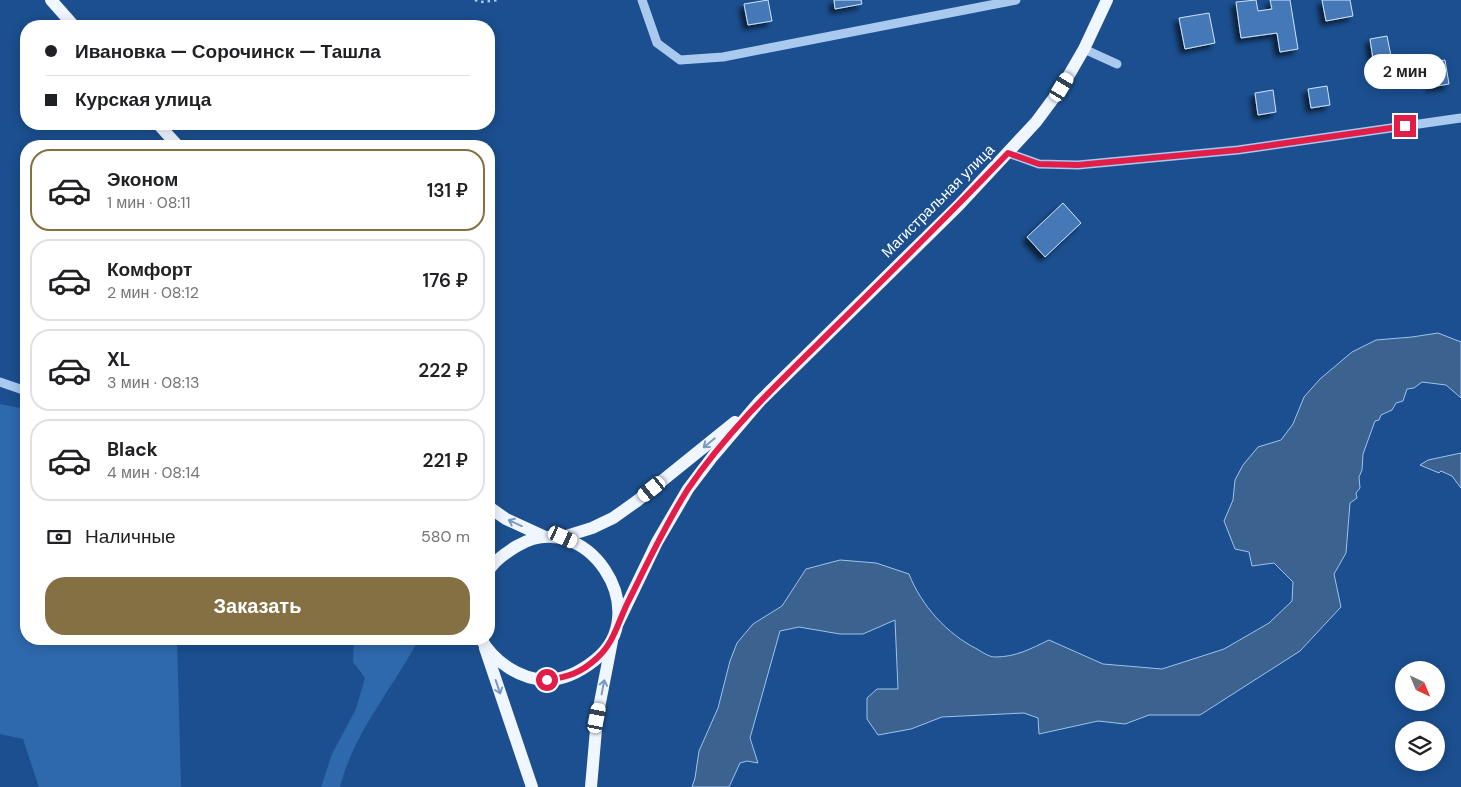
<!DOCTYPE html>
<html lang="ru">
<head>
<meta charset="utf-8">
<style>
  body { margin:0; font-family:"DM Sans",sans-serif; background:#f6f6f6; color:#202124; height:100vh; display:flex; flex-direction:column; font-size:19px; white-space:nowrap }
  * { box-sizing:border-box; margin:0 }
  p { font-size:16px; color:#757577 }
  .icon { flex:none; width:28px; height:28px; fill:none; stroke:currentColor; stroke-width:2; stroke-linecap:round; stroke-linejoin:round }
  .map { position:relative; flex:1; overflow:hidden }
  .sheet { position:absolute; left:20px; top:140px; width:475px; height:505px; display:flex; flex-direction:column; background:#fff; border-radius:20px; box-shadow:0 2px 12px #0003 }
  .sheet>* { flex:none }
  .guide { position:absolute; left:20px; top:20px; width:475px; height:110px; border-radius:20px; box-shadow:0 2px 12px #0003; display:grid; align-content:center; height:110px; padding:0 25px; background:#fff }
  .needle { width:32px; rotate:136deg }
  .buttons { position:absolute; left:1395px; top:661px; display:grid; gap:10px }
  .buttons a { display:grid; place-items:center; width:50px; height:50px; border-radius:50%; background:#fff; box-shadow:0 2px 12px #0003; font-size:25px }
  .end { position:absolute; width:22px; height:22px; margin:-11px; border:6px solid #e11d48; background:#fff; box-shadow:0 0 0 2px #fff }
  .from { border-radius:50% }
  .bubble { position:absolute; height:35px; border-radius:18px; background:#fff; box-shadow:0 2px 12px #0003; font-size:16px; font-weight:600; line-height:35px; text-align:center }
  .car { position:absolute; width:15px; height:30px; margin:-15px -8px; border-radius:6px; box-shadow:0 0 4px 1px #0007; background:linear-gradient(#fff 24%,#345 0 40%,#fff 0 76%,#345 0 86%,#fff 0) }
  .guide b { display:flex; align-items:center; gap:18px; height:48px; font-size:19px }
  .guide b+b { border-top:1px solid #e0e0e0 }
  .guide i { width:12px; height:12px; background:#202124 }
  ul { padding:9px 0 0; list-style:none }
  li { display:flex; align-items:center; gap:15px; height:82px; margin:0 10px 8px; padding:0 15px; border:2px solid #e0e0e0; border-radius:20px }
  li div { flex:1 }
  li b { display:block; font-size:19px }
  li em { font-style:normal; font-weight:600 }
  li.selected { border-color:#847042 }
  li>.icon { width:45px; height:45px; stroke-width:1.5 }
  .pay { display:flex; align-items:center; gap:12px; height:55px; padding:0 25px; font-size:19px }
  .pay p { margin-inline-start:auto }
  .button { display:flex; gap:10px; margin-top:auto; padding:10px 25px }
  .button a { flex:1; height:58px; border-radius:20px; background:#847042; color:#fff; font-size:20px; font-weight:600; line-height:58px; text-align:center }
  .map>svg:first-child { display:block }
  .green { fill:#2e69ad }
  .water { fill:#3c6290; stroke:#9cc4f0 }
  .building { fill:#4478b7; stroke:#cfe3fa; filter:url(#shadow) }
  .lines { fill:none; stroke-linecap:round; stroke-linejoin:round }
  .path { stroke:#a9c9ee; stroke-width:2.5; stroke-dasharray:2.5 4; stroke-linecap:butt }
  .minor { stroke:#a9c9ee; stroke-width:9 }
  .major { stroke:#f0f6ff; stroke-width:12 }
  .oneway { stroke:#7b9ac1 }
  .route { stroke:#e11d48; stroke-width:6 }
  .labels { text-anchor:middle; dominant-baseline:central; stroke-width:4; stroke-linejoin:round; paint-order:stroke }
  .street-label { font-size:15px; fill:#fff; stroke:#1b4f8f }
</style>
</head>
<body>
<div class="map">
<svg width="1461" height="787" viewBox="0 0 1461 787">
  <defs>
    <filter id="shadow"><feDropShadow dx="-4.5" dy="4.5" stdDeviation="2.5" flood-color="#0009"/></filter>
  </defs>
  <rect width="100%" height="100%" fill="#1b4f8f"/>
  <g class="green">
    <polygon points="0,404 26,409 26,639 177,639 181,787 39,787 23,739 0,734"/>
    <path d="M354 639H419C393 688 354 732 340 787H321L332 754 356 709 365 678 353 662Z"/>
  </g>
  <g class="water">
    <path d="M1438 333 1461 342V398L1446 385 1422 382 1414 388 1407 389 1403 401 1396 403 1392 410 1381 415 1379 420 1375 421 1363 454 1362 470 1359 477 1360 488 1356 493 1357 498 1350 503 1346 553 1334 574 1341 607 1300 651 1200 715H1149L1125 724 1098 721 1039 734 1038 718 1024 713 942 717 911 729 878 735 867 719V698L877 689H898L895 620 863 634H840L799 627 780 631 750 738 758 763 747 761 740 763 729 787H692L695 778 699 751 718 708 730 661 737 643 753 624 782 606 806 569 840 560 876 563 909 574C921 605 947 634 977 649 982 652 989 657 995 657 1016 657 1030 649 1049 640L1103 664 1162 669 1224 649 1269 623 1292 601 1293 582 1274 563 1252 566 1249 552 1235 549 1224 521 1233 500 1235 480 1243 465 1258 447 1281 440 1293 424 1304 397 1320 379 1352 352 1376 340 1412 337Z"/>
    <polygon points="1461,453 1461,488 1452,476 1441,471 1439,473 1420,465 1428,460"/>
  </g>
  <g class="building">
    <polygon points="768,0 772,21 748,25 744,4"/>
    <polygon points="834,0 861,0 862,4 835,9"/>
    <polygon points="1256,0 1258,11 1272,9 1270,0 1290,0 1298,49 1280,52 1277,33 1241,38 1236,2"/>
    <polygon points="1322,0 1350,0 1353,16 1326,21"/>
    <polygon points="1209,13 1215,43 1185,49 1179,18"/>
    <polygon points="1387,36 1391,56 1373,59 1370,39"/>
    <polygon points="1445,60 1449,84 1431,87 1427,63"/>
    <polygon points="1327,86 1330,105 1311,108 1308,89"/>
    <polygon points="1273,90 1276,112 1258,115 1255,93"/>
    <polygon points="1063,203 1081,223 1045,257 1027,237"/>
  </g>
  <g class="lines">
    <polyline class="path" points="475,0 480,2 500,0"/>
    <g class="minor">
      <polyline points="642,0 657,43 680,60 723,57 1016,0"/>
      <polyline points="1084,49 1117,64"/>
      <polyline points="1008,153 1039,164 1078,165 1238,150 1461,118"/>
      <polyline points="0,382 26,391"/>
    </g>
    <g class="major">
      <polyline points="51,0 74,26"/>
      <polyline points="158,124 178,146"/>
      <polyline points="489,507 506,519 543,536"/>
      <polyline points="563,537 592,528 613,518 637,501 735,422"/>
      <polyline points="618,623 657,542 688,489 713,456 760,401 959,205 1036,122 1062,87 1084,49 1107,0"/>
      <path d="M481 639C494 662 520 679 546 680 565 680 580 672 595 660 656 612 586 505 517 546 507 552 495 560 489 570"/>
      <polyline points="485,648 532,787"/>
      <polyline points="591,787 597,718 612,641"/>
    </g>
  </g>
  <defs><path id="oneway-shaft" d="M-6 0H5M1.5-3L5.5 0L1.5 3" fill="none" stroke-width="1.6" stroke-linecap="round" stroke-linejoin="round" transform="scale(1.25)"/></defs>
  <g class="oneway">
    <use href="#oneway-shaft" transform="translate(709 443) rotate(141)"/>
    <use href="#oneway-shaft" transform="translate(515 523) rotate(-155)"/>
    <use href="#oneway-shaft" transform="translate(498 687) rotate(71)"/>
    <use href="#oneway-shaft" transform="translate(603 687) rotate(-79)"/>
  </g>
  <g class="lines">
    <path class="route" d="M547 680C568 677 581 673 597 658 614 643 618 622 628 602 647 564 665 525 688 489 726 433 776 385 824 338 886 277 948 216 1008 153L1039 164 1078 165 1238 150 1405 126"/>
  </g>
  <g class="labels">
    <g class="street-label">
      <text transform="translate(938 201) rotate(-45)">Магистральная улица</text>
    </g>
  </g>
</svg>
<div class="buttons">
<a><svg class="needle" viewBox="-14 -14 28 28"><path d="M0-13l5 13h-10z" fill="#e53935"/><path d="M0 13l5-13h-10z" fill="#757577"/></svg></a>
<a><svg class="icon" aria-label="layers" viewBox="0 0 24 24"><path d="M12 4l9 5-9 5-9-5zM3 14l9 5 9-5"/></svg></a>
</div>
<i class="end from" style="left:547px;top:680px"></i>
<i class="end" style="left:1405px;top:126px"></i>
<div class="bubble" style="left:1364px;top:54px;width:82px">2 мин</div>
<i class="car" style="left:1062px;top:87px;rotate:31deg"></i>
<i class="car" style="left:652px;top:489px;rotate:231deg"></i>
<i class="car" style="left:563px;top:537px;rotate:115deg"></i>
<i class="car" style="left:597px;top:718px;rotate:11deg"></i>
<div class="guide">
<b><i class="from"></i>Ивановка — Сорочинск — Ташла</b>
<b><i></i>Курская улица</b>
</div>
<section class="sheet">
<ul>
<li class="selected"><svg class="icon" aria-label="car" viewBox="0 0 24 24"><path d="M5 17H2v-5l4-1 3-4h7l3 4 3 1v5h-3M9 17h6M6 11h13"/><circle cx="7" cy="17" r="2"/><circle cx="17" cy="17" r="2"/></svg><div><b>Эконом</b><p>1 мин · 08:11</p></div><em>131 ₽</em></li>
<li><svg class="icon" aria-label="car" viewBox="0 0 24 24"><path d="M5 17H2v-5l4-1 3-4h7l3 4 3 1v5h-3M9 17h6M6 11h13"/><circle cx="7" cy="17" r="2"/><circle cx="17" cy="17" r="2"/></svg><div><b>Комфорт</b><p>2 мин · 08:12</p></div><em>176 ₽</em></li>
<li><svg class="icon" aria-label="car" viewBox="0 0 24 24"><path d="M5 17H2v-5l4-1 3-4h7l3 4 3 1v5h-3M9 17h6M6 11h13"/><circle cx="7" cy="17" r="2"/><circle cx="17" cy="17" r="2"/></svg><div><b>XL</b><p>3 мин · 08:13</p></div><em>222 ₽</em></li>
<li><svg class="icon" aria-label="car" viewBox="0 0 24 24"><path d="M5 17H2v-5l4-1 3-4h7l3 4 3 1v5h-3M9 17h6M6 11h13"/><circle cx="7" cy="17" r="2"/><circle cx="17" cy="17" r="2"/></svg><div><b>Black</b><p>4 мин · 08:14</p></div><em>221 ₽</em></li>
</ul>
<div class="pay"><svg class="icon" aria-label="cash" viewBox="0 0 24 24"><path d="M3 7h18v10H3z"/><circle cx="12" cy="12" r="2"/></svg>Наличные<p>580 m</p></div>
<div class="button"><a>Заказать</a></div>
</section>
</div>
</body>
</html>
